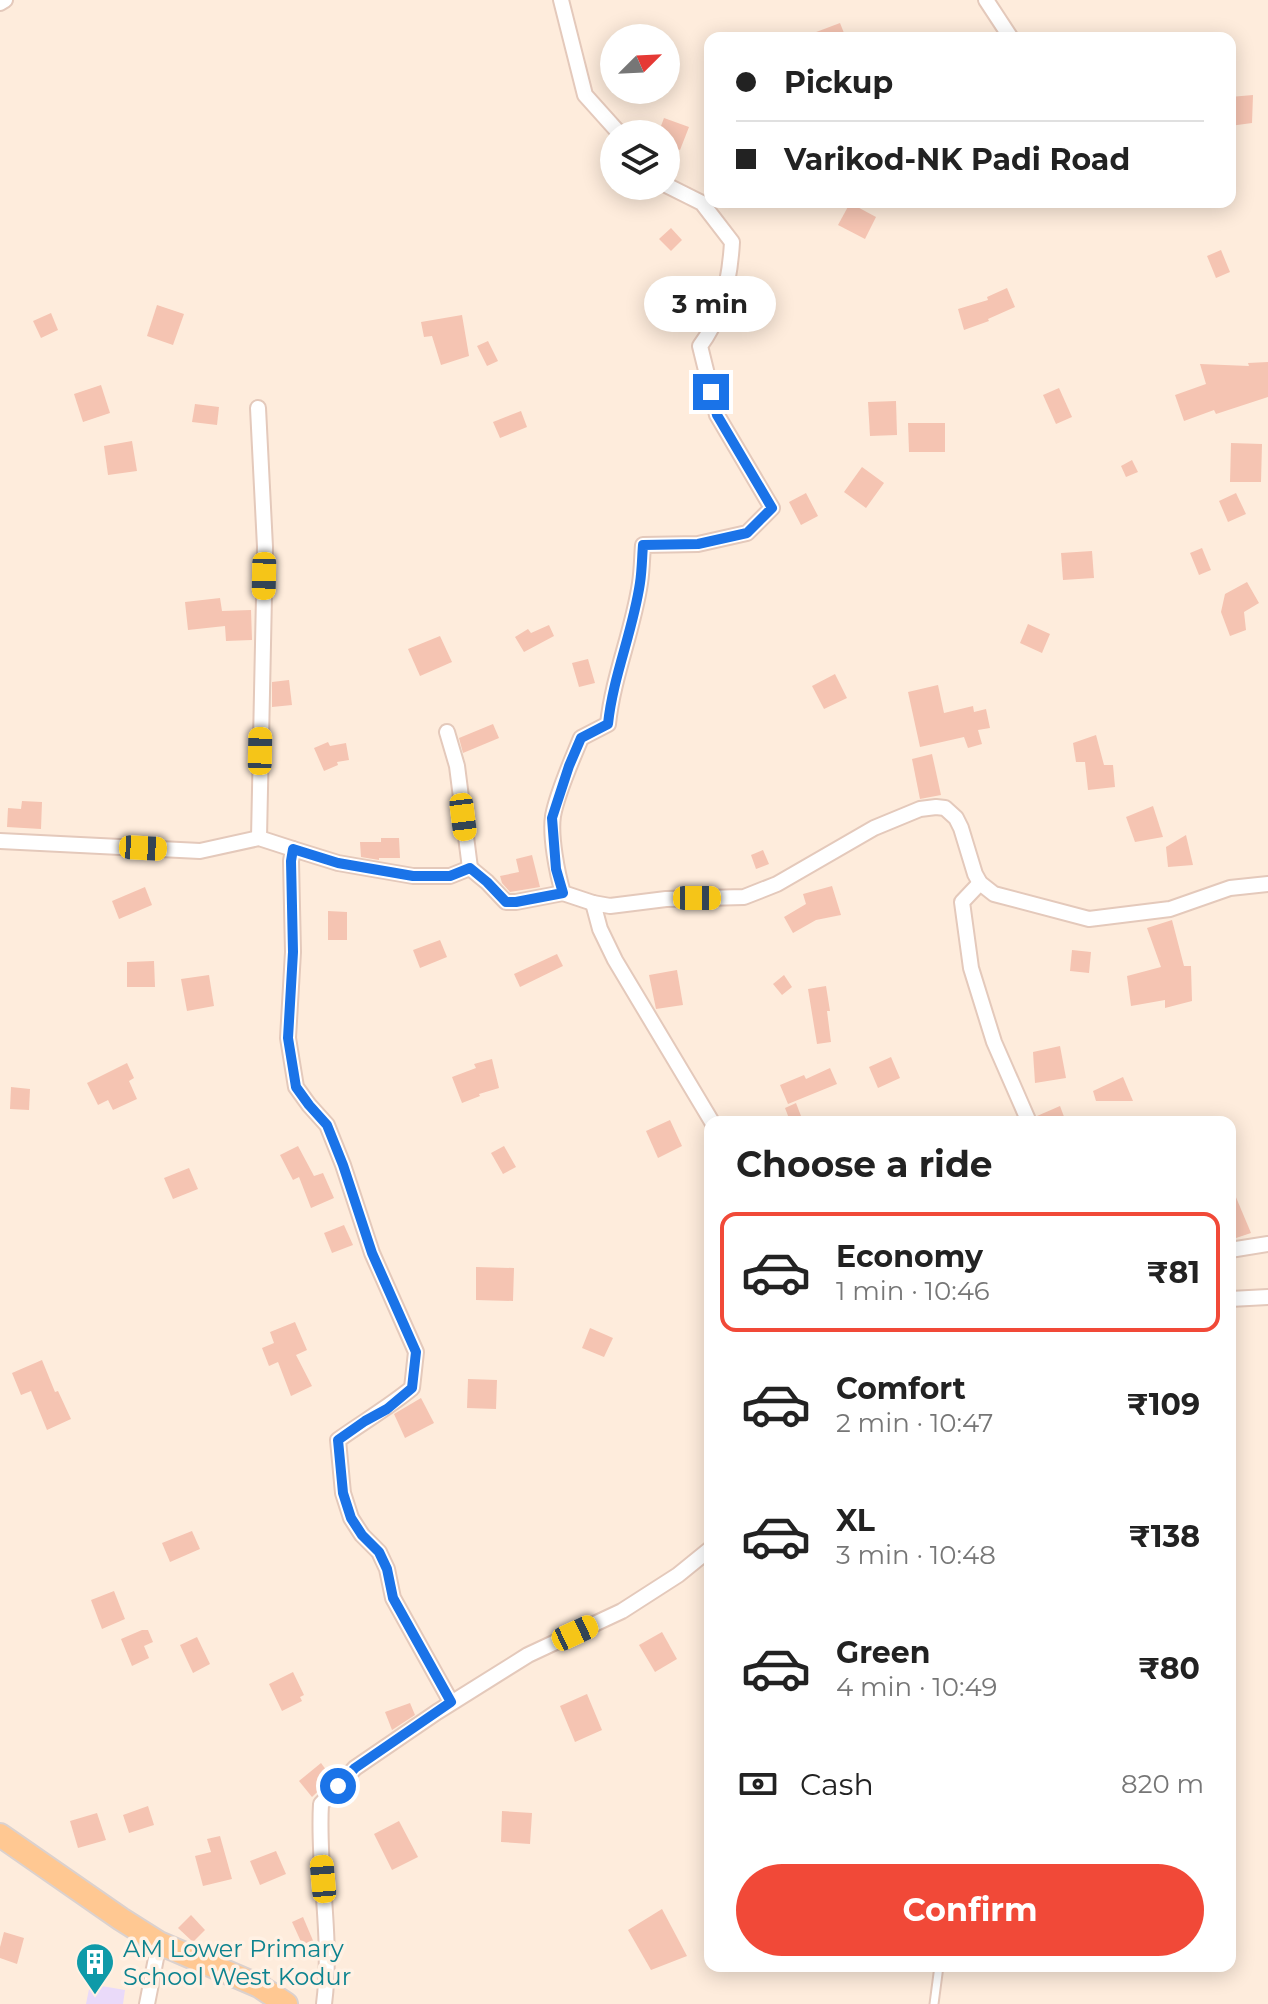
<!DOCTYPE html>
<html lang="en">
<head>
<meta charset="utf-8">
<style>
  body { margin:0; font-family:Montserrat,sans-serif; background:#f2f2f2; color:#222; height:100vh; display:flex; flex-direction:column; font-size:30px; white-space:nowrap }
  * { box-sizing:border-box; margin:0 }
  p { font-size:26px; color:#767676 }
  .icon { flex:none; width:44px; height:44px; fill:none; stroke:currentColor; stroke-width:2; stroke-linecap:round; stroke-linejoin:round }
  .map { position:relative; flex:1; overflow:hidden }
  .sheet { position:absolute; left:704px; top:1116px; width:532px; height:856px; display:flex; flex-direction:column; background:#fff; border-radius:16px; box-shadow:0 4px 20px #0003 }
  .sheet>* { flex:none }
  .guide { position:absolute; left:704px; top:32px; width:532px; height:176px; border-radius:16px; box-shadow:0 4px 20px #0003; display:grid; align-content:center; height:176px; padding:0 32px; background:#fff }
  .needle { width:52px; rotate:66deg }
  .fabs { position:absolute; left:600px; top:24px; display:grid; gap:16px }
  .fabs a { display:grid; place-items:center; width:80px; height:80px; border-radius:50%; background:#fff; box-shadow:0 4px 20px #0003; font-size:40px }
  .end { position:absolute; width:36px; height:36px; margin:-18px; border:10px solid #1a73e8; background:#fff; box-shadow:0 0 0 4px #fff }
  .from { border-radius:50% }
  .bubble { position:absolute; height:56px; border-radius:28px; background:#fff; box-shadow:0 4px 20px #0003; font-size:26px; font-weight:700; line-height:56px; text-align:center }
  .car { position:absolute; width:24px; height:48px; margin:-24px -12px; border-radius:10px; box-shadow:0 0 6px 2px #0007; background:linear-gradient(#f5c518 24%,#345 0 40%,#f5c518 0 76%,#345 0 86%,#f5c518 0) }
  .guide b { display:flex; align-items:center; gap:28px; height:76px; font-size:30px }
  .guide b+b { border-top:2px solid #e0e0e0 }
  .guide i { width:20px; height:20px; background:#222 }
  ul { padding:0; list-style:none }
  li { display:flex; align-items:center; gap:24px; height:120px; margin:0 16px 12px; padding:0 16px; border:4px solid transparent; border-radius:16px }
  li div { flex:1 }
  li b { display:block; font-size:30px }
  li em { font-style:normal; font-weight:700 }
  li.current { border-color:#f14938 }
  li>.icon { width:72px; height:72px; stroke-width:1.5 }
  h2 { padding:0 32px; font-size:36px; line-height:96px }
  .pay { display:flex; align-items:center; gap:20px; height:88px; padding:0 32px; font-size:30px }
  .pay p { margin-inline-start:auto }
  .action { display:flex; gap:16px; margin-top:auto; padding:16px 32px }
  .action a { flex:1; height:92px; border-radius:48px; background:#f14938; color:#fff; font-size:32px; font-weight:700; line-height:92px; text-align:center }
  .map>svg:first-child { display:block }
  .education { fill:#eadaf9 }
  .building { fill:#f5c4b2 }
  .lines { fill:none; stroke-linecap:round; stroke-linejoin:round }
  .lane-casing { stroke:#e4c9bb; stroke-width:11 }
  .street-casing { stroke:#e4c9bb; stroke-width:18 }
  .primary-casing { stroke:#dbd1ce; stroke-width:26 }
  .lane { stroke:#fff; stroke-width:7 }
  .street { stroke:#fff; stroke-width:14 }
  .primary { stroke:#ffc892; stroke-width:22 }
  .route { stroke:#1a73e8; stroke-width:10 }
  .labels { text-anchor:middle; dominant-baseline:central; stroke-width:7; stroke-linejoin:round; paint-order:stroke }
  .culture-label { font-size:24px; fill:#0d838f; stroke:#fff1e4; text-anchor:start }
</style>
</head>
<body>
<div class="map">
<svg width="1268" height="2004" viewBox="0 0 1268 2004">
  <rect width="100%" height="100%" fill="#feecdc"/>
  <polygon class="education" points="90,1984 125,1990 123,2004 86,2004"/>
  <g class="building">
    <polygon points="840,23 846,38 804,38 803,37"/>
    <polygon points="1253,95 1252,123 1230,126 1230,97"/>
    <polygon points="664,118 689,127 680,150 666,145 666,134 658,134"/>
    <polygon points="850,203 876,217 865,239 838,225"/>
    <polygon points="671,228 682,240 671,251 659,239"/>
    <polygon points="1221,250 1230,272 1216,278 1207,256"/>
    <polygon points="1007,288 1015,307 988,319 989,321 964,330 958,309 988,300 987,297"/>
    <polygon points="157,305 184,314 173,345 147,336"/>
    <polygon points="51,313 58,330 41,338 33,321"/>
    <polygon points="462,315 469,356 441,365 432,336 424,337 421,322"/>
    <polygon points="488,341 498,361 487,366 477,346"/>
    <polygon points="1268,362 1268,397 1216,414 1214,410 1184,421 1175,395 1206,384 1200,364 1249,366 1248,363"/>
    <polygon points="101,385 110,413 83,422 74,394"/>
    <polygon points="1059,388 1072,417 1056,424 1043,395"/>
    <polygon points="896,401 897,435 870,436 868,402"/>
    <polygon points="195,404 219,407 217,425 192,422"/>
    <polygon points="521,411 527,427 500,438 493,422"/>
    <polygon points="908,423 945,423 945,452 909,452"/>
    <polygon points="132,441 137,471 108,475 104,446"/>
    <polygon points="1231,443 1262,444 1261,482 1230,482"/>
    <polygon points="1132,460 1138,472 1126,477 1121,466"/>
    <polygon points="862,467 884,483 866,508 844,492"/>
    <polygon points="806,493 818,516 801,525 789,502"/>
    <polygon points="1236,493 1246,514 1228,522 1219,501"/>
    <polygon points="1202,548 1211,570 1199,575 1190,553"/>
    <polygon points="1092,551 1094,578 1063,580 1061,553"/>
    <polygon points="1247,582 1259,603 1244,612 1246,630 1230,636 1221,612 1225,594"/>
    <polygon points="220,598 222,611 251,610 252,640 226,641 225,626 188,630 185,602"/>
    <polygon points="1028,624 1050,634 1042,653 1020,643"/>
    <polygon points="549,625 554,636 524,652 515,637 528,629 531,633"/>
    <polygon points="440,636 452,662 420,676 408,649"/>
    <polygon points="588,659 595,683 579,687 572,663"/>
    <polygon points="835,674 847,698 824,709 812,686"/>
    <polygon points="289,680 292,705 272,707 272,682"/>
    <polygon points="938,685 944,713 973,706 974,712 986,709 990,728 978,730 982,744 968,748 964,737 920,747 908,692"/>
    <polygon points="493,724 499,738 463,753 459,738"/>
    <polygon points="1096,735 1104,765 1113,765 1115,787 1088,790 1085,762 1076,762 1073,743"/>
    <polygon points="328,742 330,746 346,743 349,760 337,762 338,765 324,771 314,748"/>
    <polygon points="932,754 941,795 920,799 912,759"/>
    <polygon points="22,801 42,802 41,829 7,827 8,808 21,809"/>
    <polygon points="1153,806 1163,837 1135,842 1126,817"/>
    <polygon points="1186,835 1193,865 1168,867 1166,847"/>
    <polygon points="381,838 399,838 400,858 379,858 379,860 361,857 360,842 381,842"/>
    <polygon points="763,850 769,864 756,869 751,855"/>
    <polygon points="532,855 540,887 510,892 502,883 500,876 519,872 516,859"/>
    <polygon points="832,886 841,915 816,920 793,933 784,917 806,904 803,894"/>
    <polygon points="145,887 152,905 119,919 112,901"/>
    <polygon points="328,911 347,912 347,940 328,940"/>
    <polygon points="1172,920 1184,966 1191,966 1192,1001 1165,1008 1165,1000 1131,1006 1127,976 1161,967 1147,928"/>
    <polygon points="440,940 447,957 420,968 413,950"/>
    <polygon points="1072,950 1091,952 1089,973 1070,971"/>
    <polygon points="557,954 563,966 520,987 514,974"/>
    <polygon points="154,961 155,987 127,987 127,962"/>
    <polygon points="677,970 683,1005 656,1009 649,975"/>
    <polygon points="209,975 214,1006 187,1011 181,979"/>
    <polygon points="784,975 792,987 782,995 773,984"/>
    <polygon points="826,986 830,1011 827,1011 831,1042 817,1044 808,989"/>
    <polygon points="1060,1046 1066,1078 1035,1083 1033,1052"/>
    <polygon points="891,1057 900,1078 878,1088 869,1067"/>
    <polygon points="492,1059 499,1088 479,1094 480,1096 462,1103 452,1077 476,1068 474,1064"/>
    <polygon points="127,1063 134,1078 129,1081 137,1099 113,1110 108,1100 98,1105 87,1083"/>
    <polygon points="830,1068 837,1084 788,1104 780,1085 804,1075 806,1079"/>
    <polygon points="1123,1077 1133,1101 1096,1101 1093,1091"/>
    <polygon points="11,1087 30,1089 29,1110 10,1109"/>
    <polygon points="796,1103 801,1116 790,1121 785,1108"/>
    <polygon points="1060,1106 1066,1122 1039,1122 1037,1116"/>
    <polygon points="670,1120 682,1146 658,1158 646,1131"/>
    <polygon points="298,1146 314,1176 323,1173 334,1198 311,1208 299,1177 293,1180 280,1155"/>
    <polygon points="504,1146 516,1167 503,1174 491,1153"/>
    <polygon points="189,1168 198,1189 173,1199 164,1178"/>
    <polygon points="1230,1183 1251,1233 1230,1240"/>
    <polygon points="344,1225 353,1245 332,1253 324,1233"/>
    <polygon points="476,1267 514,1268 513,1301 476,1300"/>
    <polygon points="295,1322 307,1350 296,1355 312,1386 291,1396 278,1362 269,1366 262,1348 274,1343 270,1332"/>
    <polygon points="590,1328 613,1338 604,1357 582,1348"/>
    <polygon points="42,1360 55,1392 58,1391 71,1419 47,1430 31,1391 21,1395 12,1373"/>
    <polygon points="468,1379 497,1380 496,1409 467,1408"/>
    <polygon points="421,1398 434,1423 405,1438 394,1414"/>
    <polygon points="192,1531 200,1549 170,1562 162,1543"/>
    <polygon points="114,1591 125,1619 102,1629 91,1600"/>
    <polygon points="142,1630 148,1630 153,1642 144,1646 149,1658 132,1666 121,1639"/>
    <polygon points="662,1632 677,1659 655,1672 639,1645"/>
    <polygon points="197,1637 210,1664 193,1673 180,1645"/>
    <polygon points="293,1672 304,1695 300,1697 302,1701 282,1711 269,1684"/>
    <polygon points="587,1694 602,1730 575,1742 560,1706"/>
    <polygon points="410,1703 415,1715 392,1730 385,1712"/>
    <polygon points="321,1763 332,1778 312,1797 299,1781"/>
    <polygon points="148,1806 154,1825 129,1833 123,1815"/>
    <polygon points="502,1811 532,1813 530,1844 501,1842"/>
    <polygon points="97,1813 106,1840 78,1848 70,1821"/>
    <polygon points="399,1821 418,1857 392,1870 374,1834"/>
    <polygon points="220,1836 232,1879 203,1886 195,1856 211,1852 207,1839"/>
    <polygon points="276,1851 286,1874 260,1885 250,1861"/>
    <polygon points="662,1909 687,1956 651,1970 628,1930"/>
    <polygon points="191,1915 205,1930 193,1942 178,1928"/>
    <polygon points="303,1917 317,1950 317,1953 308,1957 292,1922"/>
    <polygon points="4,1932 24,1938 17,1964 0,1958 0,1947"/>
  </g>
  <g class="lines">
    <defs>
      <polyline id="lane" points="934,2004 939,1966"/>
      <g id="street">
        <polyline points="561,0 585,95 620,134"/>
        <polyline points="986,0 1011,38"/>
        <polyline points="0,3 5,0"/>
        <polyline points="258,408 265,547 259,838"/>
        <polyline points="447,732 457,766 470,868"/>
        <polyline points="0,841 200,851 259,838 293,849"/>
        <polyline points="980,883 962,902 971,968 994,1042 1029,1122"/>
        <path d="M593 903 563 893C557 873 550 836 553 816 557 793 572 760 581 738L608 724C613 676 633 631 640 583 642 570 642 557 643 545L698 544 747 533 772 508 717 415 700 346C722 317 730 278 732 242L702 203 666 185"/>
        <polyline points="712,1122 615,960 600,929 593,903 610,906 666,899 744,897 777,884 874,828 920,809 936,807 945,808 956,818 961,828 975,874 980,883 994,894 1089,919 1170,909 1230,888 1268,884"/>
        <polyline points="1230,1250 1268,1244"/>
        <polyline points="1230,1299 1268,1297"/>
        <path d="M451 1702 393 1598 387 1569 379 1552 362 1535 351 1518 343 1493 338 1440C363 1422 389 1407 412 1388L416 1352 372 1253 343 1165 327 1125 309 1105 296 1087 288 1038 293 952 291 861 293 849 338 863 413 876H450L470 868 487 882 506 902H516L563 893"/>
        <polyline points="147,2004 159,1943"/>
        <path d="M324 2004C333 1935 317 1871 321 1804L355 1768 437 1712 528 1655 622 1611 678 1575 710 1549"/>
      </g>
      <polyline id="primary" points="0,1835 121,1919 159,1943 259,1986 286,2004"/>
    </defs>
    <use href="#lane" class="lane-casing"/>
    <use href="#street" class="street-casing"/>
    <use href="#primary" class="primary-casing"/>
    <use href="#lane" class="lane"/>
    <use href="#street" class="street"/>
    <use href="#primary" class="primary"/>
  </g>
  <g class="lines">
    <path class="route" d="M338 1786 355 1768 451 1702 393 1598 387 1569 379 1552 362 1535 351 1518 343 1493 338 1440 365 1421 387 1409 412 1388 416 1352 372 1253 343 1165 327 1125 309 1105 296 1087 288 1038 293 952 291 861 293 849 338 863 413 876H450L470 868 487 882 506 902H516L563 893 556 869 552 818 569 766 581 738 608 724C613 676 633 631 640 583 642 570 642 557 643 545L698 544 747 533 772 508 717 415 711 392"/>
  </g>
  <defs>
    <symbol id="building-pin" viewBox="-11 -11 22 30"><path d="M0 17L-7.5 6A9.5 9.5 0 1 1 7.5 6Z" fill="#0f9aa8" stroke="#fff1e4"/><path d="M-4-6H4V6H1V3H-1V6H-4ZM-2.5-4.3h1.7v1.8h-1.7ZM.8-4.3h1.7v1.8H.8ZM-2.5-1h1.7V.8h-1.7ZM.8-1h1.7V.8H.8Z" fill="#fff"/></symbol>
  </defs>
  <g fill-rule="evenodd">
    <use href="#building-pin" x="73" y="1940" width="44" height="60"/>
  </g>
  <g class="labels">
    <g class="culture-label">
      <text x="123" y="1948">AM Lower Primary<tspan x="123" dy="28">School West Kodur</tspan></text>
    </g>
  </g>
</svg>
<div class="fabs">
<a><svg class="needle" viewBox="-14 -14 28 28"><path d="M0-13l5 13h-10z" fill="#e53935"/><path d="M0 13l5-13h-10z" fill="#767676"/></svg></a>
<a><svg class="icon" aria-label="layers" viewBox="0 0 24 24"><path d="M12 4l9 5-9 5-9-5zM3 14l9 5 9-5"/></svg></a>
</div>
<i class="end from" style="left:338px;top:1786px"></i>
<i class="end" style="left:711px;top:392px"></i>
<div class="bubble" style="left:644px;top:276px;width:132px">3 min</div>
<i class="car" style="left:264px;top:576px;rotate:181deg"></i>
<i class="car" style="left:260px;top:751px;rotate:1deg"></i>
<i class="car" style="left:463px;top:817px;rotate:173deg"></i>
<i class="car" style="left:143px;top:848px;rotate:93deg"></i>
<i class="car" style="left:697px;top:898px;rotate:90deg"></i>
<i class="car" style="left:575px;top:1633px;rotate:65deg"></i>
<i class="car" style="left:323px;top:1879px;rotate:355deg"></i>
<div class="guide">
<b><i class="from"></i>Pickup</b>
<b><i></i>Varikod-NK Padi Road</b>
</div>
<section class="sheet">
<h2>Choose a ride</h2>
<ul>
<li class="current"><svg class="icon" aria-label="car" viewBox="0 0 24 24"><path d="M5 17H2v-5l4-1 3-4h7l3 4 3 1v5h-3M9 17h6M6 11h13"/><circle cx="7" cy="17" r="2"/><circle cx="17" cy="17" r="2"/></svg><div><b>Economy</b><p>1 min · 10:46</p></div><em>₹81</em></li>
<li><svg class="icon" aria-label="car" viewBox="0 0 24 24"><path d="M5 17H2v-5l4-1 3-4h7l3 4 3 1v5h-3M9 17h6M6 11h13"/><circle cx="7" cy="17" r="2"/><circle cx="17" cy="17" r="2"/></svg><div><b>Comfort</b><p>2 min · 10:47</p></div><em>₹109</em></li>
<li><svg class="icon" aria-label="car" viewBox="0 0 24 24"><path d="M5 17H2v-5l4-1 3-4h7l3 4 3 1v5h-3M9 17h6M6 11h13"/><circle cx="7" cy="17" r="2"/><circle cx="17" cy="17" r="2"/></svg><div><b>XL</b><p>3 min · 10:48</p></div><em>₹138</em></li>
<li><svg class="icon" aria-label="car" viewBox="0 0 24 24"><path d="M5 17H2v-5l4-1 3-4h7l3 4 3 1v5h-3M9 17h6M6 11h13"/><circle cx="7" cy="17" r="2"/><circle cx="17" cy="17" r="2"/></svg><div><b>Green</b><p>4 min · 10:49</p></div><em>₹80</em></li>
</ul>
<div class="pay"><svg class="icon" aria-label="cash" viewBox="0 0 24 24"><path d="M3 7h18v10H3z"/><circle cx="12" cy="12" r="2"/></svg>Cash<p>820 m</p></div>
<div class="action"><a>Confirm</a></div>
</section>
</div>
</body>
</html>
